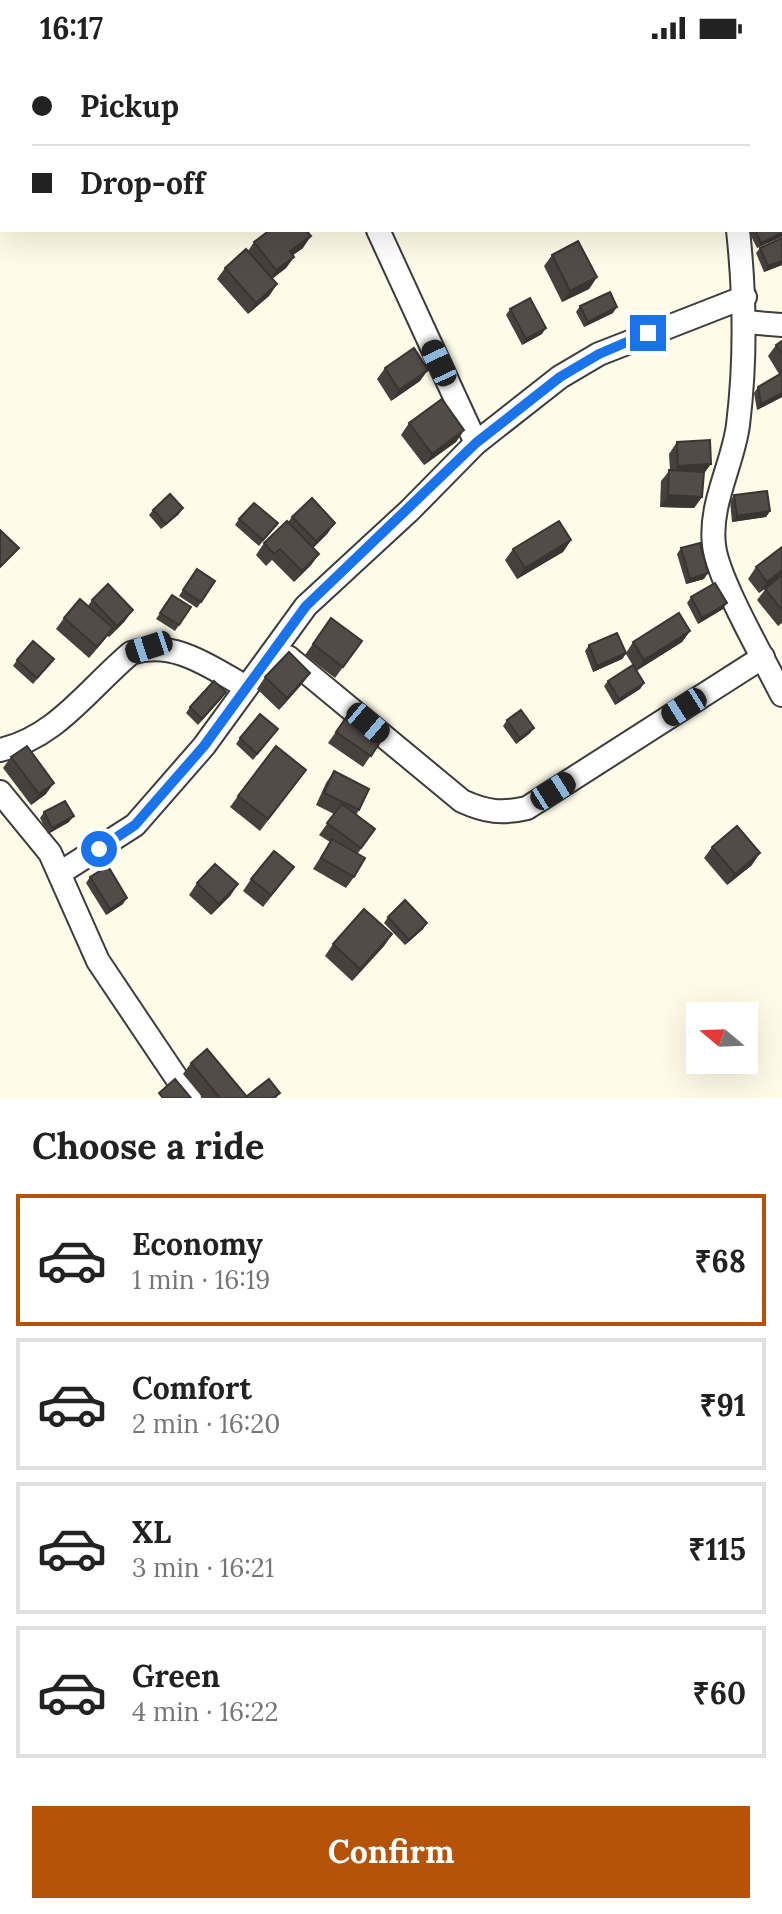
<!DOCTYPE html>
<html lang="en">
<head>
<meta charset="utf-8">
<style>
  body { margin:0; font-family:Lora,serif; background:#f2f2f2; color:#222; height:100vh; display:flex; flex-direction:column; font-size:30px; white-space:nowrap }
  * { box-sizing:border-box; margin:0 }
  p { font-size:26px; color:#767676 }
  .icon { flex:none; width:44px; height:44px; fill:none; stroke:currentColor; stroke-width:2; stroke-linecap:round; stroke-linejoin:round }
  .map { position:relative; height:1042px; overflow:hidden }
  .drawer { display:flex; flex-direction:column; background:#fff; flex:1 }
  .drawer>* { flex:none }
  .top-card { position:absolute; left:0px; top:0px; width:782px; height:176px; box-shadow:0 8px 32px #0002; display:grid; align-content:center; height:176px; padding:0 32px; background:#fff }
  .needle { width:52px; rotate:289deg }
  .fabs { position:absolute; left:686px; top:946px; display:grid; gap:16px }
  .fabs a { display:grid; place-items:center; width:72px; height:72px; border-radius:0px; background:#fff; box-shadow:0 8px 32px #0002; font-size:40px }
  .end { position:absolute; width:36px; height:36px; margin:-18px; border:10px solid #1a73e8; background:#fff; box-shadow:0 0 0 4px #fff }
  .from { border-radius:50% }
  .car { position:absolute; width:24px; height:48px; margin:-24px -12px; border-radius:10px; box-shadow:0 0 6px 2px #0007; background:linear-gradient(#222 24%,#8ab4d8 0 40%,#222 0 76%,#8ab4d8 0 86%,#222 0) }
  .top-card b { display:flex; align-items:center; gap:28px; height:76px; font-size:30px }
  .top-card b+b { border-top:2px solid #e0e0e0 }
  .top-card i { width:20px; height:20px; background:#222 }
  ul { padding:0; list-style:none }
  li { display:flex; align-items:center; gap:24px; height:132px; margin:0 16px 12px; padding:0 16px; border:4px solid #e0e0e0; border-radius:0px }
  li div { flex:1 }
  li b { display:block; font-size:30px }
  li em { font-style:normal; font-weight:700 }
  li.active { border-color:#b45309 }
  li>.icon { width:72px; height:72px; stroke-width:1.5 }
  h2 { padding:0 32px; font-size:36px; line-height:96px }
  .primary-button { display:flex; gap:16px; margin-top:auto; padding:16px 32px }
  .primary-button a { flex:1; height:92px; border-radius:0px; background:#b45309; color:#fff; font-size:32px; font-weight:700; line-height:92px; text-align:center }
  .status { display:flex; justify-content:space-between; align-items:center; height:56px; padding:0 40px; background:#fff; direction:ltr }
  .status svg { height:22px; fill:currentColor }
  .map>svg:first-child { display:block }
  .lines { fill:none; stroke-linecap:round; stroke-linejoin:round }
  .minor-casing { stroke:#3d3d3d; stroke-width:26 }
  .minor { stroke:#fff; stroke-width:22 }
  .wall { fill:#47413d }
  .shaded-wall { fill:#393532 }
  .building { fill:#524c47; stroke:#393532; stroke-width:2 }
  .route { stroke:#1a73e8; stroke-width:10 }
</style>
</head>
<body>
<div class="status"><b>16:17</b><svg viewBox="0 0 49 12"><path d="M0 12V9h3v3zM5 12V6h3v6zM10 12V3h3v9zM15 12V0h3v12zM26 1h20v11H26zM47 4h2v5h-2z"/></svg></div>
<div class="map">
<svg width="782" height="1042" viewBox="0 0 782 1042">
  <rect width="100%" height="100%" fill="#fefbe9"/>
  <g class="lines">
    <defs>
      <g id="minor">
        <polyline points="282,0 284,2"/>
        <polyline points="705,0 706,2"/>
        <polyline points="220,2 222,0"/>
        <polyline points="378,174 476,387"/>
        <path d="M738 174C745 239 746 304 738 369 733 408 709 448 714 489 717 522 765 605 782 639"/>
        <polyline points="744,266 782,269"/>
        <path d="M288 601 462 745C486 756 502 758 527 752L763 601"/>
        <path d="M0 694C56 682 89 632 131 597 174 583 210 611 246 631"/>
        <polyline points="0,736 50,797 98,905 190,1042"/>
        <polyline points="60,817 135,769 204,690 306,550 409,455 476,387 560,321 599,298 745,241"/>
      </g>
    </defs>
    <use href="#minor" class="minor-casing"/>
    <use href="#minor" class="minor"/>
  </g>
  <g class="wall">
    <polygon points="62,0 112,0 113,2 63,2"/>
    <polygon points="166,0 197,0 196,2 169,2"/>
    <polygon points="750,174 780,174 757,192 749,176"/>
    <polygon points="782,182 782,209 764,216 756,197 760,192"/>
    <polygon points="254,186 303,192 293,199 294,201 286,212 272,223 277,228 269,240 248,258 217,223 225,212 248,195"/>
    <polygon points="552,199 597,221 589,233 562,246 544,210"/>
    <polygon points="580,250 613,257 584,271 576,256"/>
    <polygon points="510,253 542,278 522,289 506,259"/>
    <polygon points="782,285 782,341 757,354 754,337 758,331 779,318 768,300 776,289"/>
    <polygon points="385,312 420,325 391,345 377,323"/>
    <polygon points="409,367 464,374 456,386 424,409 401,379"/>
    <polygon points="677,386 703,418 702,441 694,452 660,451 661,425 670,414 669,398"/>
    <polygon points="734,439 770,455 766,461 732,466 730,445"/>
    <polygon points="153,454 179,458 161,473 149,459"/>
    <polygon points="292,461 335,467 327,478 313,492 319,498 311,509 294,526 272,504 266,510 256,499 264,487 288,466"/>
    <polygon points="239,463 278,467 259,490 235,469"/>
    <polygon points="571,484 563,496 517,523 505,504 513,493"/>
    <polygon points="782,491 782,567 778,570 757,544 767,531 759,537 748,523 756,511"/>
    <polygon points="681,492 704,523 686,528 677,498"/>
    <polygon points="197,513 215,525 197,552 179,540"/>
    <polygon points="172,539 191,551 175,575 156,563"/>
    <polygon points="691,541 723,553 698,568 687,547"/>
    <polygon points="92,544 125,565 109,581 107,580 89,602 56,573 64,562 88,550"/>
    <polygon points="331,562 362,585 335,622 305,599"/>
    <polygon points="690,575 682,586 636,615 644,627 640,633 615,649 604,630 608,625 635,613 626,598 622,603 593,616 585,595 589,589 626,597 633,586"/>
    <polygon points="54,603 33,628 13,610 17,604"/>
    <polygon points="310,617 302,628 279,654 257,633 265,621"/>
    <polygon points="222,642 198,669 186,657 190,651"/>
    <polygon points="350,656 384,680 363,711 328,687"/>
    <polygon points="507,664 534,672 529,678 516,688 503,670"/>
    <polygon points="278,673 253,704 236,688 240,682"/>
    <polygon points="11,701 46,738 31,749 3,712"/>
    <polygon points="334,715 359,754 356,759 375,773 358,797 354,821 346,832 313,813 330,786 319,779 334,758 316,749 326,727"/>
    <polygon points="298,725 260,775 230,751 238,740"/>
    <polygon points="44,756 69,766 48,778 40,762"/>
    <polygon points="712,791 752,809 727,829 704,802"/>
    <polygon points="90,821 123,848 106,859 86,827"/>
    <polygon points="286,822 263,851 243,835 251,823"/>
    <polygon points="197,827 238,828 230,840 211,859 189,839"/>
    <polygon points="388,861 427,867 423,873 405,889 384,867"/>
    <polygon points="392,878 384,890 352,925 325,900 333,888"/>
    <polygon points="191,1007 247,1040 280,1037 276,1042 203,1042 183,1018"/>
  </g>
  <g class="shaded-wall">
    <polygon points="782,177 782,181 757,192 761,187"/>
    <polygon points="311,180 303,192 282,207 290,195"/>
    <polygon points="294,201 286,212 268,226 276,214"/>
    <polygon points="782,205 782,209 764,216 768,210"/>
    <polygon points="597,221 589,233 562,246 570,235"/>
    <polygon points="277,228 269,240 248,258 256,247"/>
    <polygon points="617,251 613,257 584,271 588,266"/>
    <polygon points="546,272 542,278 522,289 526,283"/>
    <polygon points="428,314 420,325 391,345 399,334"/>
    <polygon points="782,337 782,341 757,354 761,348"/>
    <polygon points="464,374 456,386 424,409 432,398"/>
    <polygon points="711,408 703,419 670,421 678,410"/>
    <polygon points="668,439 702,441 694,452 660,451"/>
    <polygon points="183,452 179,458 161,473 166,468"/>
    <polygon points="770,455 766,461 732,466 737,460"/>
    <polygon points="335,467 327,478 308,497 316,485"/>
    <polygon points="571,484 563,496 517,523 525,512"/>
    <polygon points="319,498 311,509 294,526 302,515"/>
    <polygon points="782,514 782,520 759,537 767,526"/>
    <polygon points="708,517 704,523 686,528 690,523"/>
    <polygon points="727,547 723,553 698,568 702,562"/>
    <polygon points="133,554 125,565 109,581 117,570"/>
    <polygon points="113,572 105,583 89,602 97,591"/>
    <polygon points="690,575 682,586 636,615 644,604"/>
    <polygon points="626,597 622,603 593,616 597,610"/>
    <polygon points="310,617 302,628 279,654 287,642"/>
    <polygon points="644,627 640,633 615,649 619,643"/>
    <polygon points="534,672 529,678 516,688 520,682"/>
    <polygon points="54,727 46,738 31,749 39,738"/>
    <polygon points="74,760 69,766 48,778 52,772"/>
    <polygon points="760,797 752,809 727,829 735,818"/>
    <polygon points="238,828 230,840 211,859 219,848"/>
    <polygon points="127,842 123,848 106,859 110,853"/>
    <polygon points="427,867 423,873 405,889 409,884"/>
    <polygon points="392,878 384,890 352,925 360,913"/>
  </g>
  <g class="building">
    <polygon points="76,0 112,0 113,2 77,2"/>
    <polygon points="249,0 271,0 273,2 247,2"/>
    <polygon points="661,0 683,0 684,2 657,2"/>
    <polygon points="782,157 782,177 761,187 755,174 780,174 780,158"/>
    <polygon points="270,174 306,174 311,180 290,195 294,201 276,214 254,186"/>
    <polygon points="782,182 782,205 768,210 760,192"/>
    <polygon points="578,185 597,221 570,235 552,199"/>
    <polygon points="246,193 277,228 256,247 225,212"/>
    <polygon points="610,236 617,251 588,266 580,250"/>
    <polygon points="530,242 546,272 526,283 510,253"/>
    <polygon points="782,285 782,298 776,289"/>
    <polygon points="414,292 428,314 399,334 385,312"/>
    <polygon points="782,317 782,337 761,348 758,331"/>
    <polygon points="442,343 464,374 432,398 409,367"/>
    <polygon points="710,384 711,408 678,410 677,386"/>
    <polygon points="669,414 704,416 702,441 668,439"/>
    <polygon points="767,435 770,455 737,460 734,439"/>
    <polygon points="170,438 183,452 166,468 153,454"/>
    <polygon points="312,442 335,467 316,485 292,461"/>
    <polygon points="254,447 278,467 263,484 239,463"/>
    <polygon points="287,465 319,498 302,515 280,493 274,498 264,487"/>
    <polygon points="559,465 571,484 525,512 513,493"/>
    <polygon points="0,474 19,492 0,511"/>
    <polygon points="700,487 708,517 690,523 681,492"/>
    <polygon points="782,491 782,514 767,526 756,511"/>
    <polygon points="197,513 215,525 201,546 183,534"/>
    <polygon points="782,519 782,554 765,533"/>
    <polygon points="715,527 727,547 702,562 691,541"/>
    <polygon points="108,528 133,554 117,570 92,544"/>
    <polygon points="172,539 191,551 179,569 160,557"/>
    <polygon points="80,543 113,572 97,591 64,562"/>
    <polygon points="679,557 690,575 644,604 633,586"/>
    <polygon points="331,562 362,585 343,611 313,588"/>
    <polygon points="617,577 626,597 597,610 589,589"/>
    <polygon points="33,585 54,603 37,622 17,604"/>
    <polygon points="289,596 310,617 287,642 265,621"/>
    <polygon points="633,609 644,627 619,643 608,625"/>
    <polygon points="214,625 226,636 202,663 190,651"/>
    <polygon points="521,654 534,672 520,682 507,664"/>
    <polygon points="350,656 384,680 371,700 336,676"/>
    <polygon points="260,658 278,673 257,698 240,682"/>
    <polygon points="27,690 54,727 39,738 11,701"/>
    <polygon points="276,690 306,714 268,763 238,740"/>
    <polygon points="334,715 369,733 359,754 324,737"/>
    <polygon points="65,745 74,760 52,772 44,756"/>
    <polygon points="342,748 375,773 361,792 327,767"/>
    <polygon points="737,770 760,797 735,818 712,791"/>
    <polygon points="332,783 365,802 354,821 321,802"/>
    <polygon points="274,795 294,811 271,839 251,823"/>
    <polygon points="215,808 238,828 219,848 197,827"/>
    <polygon points="108,810 127,842 110,853 90,821"/>
    <polygon points="405,844 427,867 409,884 388,861"/>
    <polygon points="364,853 392,878 360,913 333,888"/>
    <polygon points="207,993 248,1042 220,1042 191,1007"/>
    <polygon points="175,1023 191,1042 163,1042 159,1037"/>
    <polygon points="269,1023 280,1037 273,1042 248,1042 247,1040"/>
  </g>
  <g class="lines">
    <polyline class="route" points="99,793 135,769 204,690 306,550 476,387 560,321 599,298 648,277"/>
  </g>
</svg>
<div class="fabs">
<a><svg class="needle" viewBox="-14 -14 28 28"><path d="M0-13l5 13h-10z" fill="#e53935"/><path d="M0 13l5-13h-10z" fill="#767676"/></svg></a>
</div>
<i class="end from" style="left:99px;top:793px"></i>
<i class="end" style="left:648px;top:277px"></i>
<i class="car" style="left:439px;top:307px;rotate:335deg"></i>
<i class="car" style="left:149px;top:591px;rotate:252deg"></i>
<i class="car" style="left:684px;top:651px;rotate:238deg"></i>
<i class="car" style="left:368px;top:667px;rotate:130deg"></i>
<i class="car" style="left:553px;top:735px;rotate:58deg"></i>
<div class="top-card">
<b><i class="from"></i>Pickup</b>
<b><i></i>Drop-off</b>
</div>
</div>
<section class="drawer">
<h2>Choose a ride</h2>
<ul>
<li class="active"><svg class="icon" aria-label="car" viewBox="0 0 24 24"><path d="M5 17H2v-5l4-1 3-4h7l3 4 3 1v5h-3M9 17h6M6 11h13"/><circle cx="7" cy="17" r="2"/><circle cx="17" cy="17" r="2"/></svg><div><b>Economy</b><p>1 min · 16:19</p></div><em>₹68</em></li>
<li><svg class="icon" aria-label="car" viewBox="0 0 24 24"><path d="M5 17H2v-5l4-1 3-4h7l3 4 3 1v5h-3M9 17h6M6 11h13"/><circle cx="7" cy="17" r="2"/><circle cx="17" cy="17" r="2"/></svg><div><b>Comfort</b><p>2 min · 16:20</p></div><em>₹91</em></li>
<li><svg class="icon" aria-label="car" viewBox="0 0 24 24"><path d="M5 17H2v-5l4-1 3-4h7l3 4 3 1v5h-3M9 17h6M6 11h13"/><circle cx="7" cy="17" r="2"/><circle cx="17" cy="17" r="2"/></svg><div><b>XL</b><p>3 min · 16:21</p></div><em>₹115</em></li>
<li><svg class="icon" aria-label="car" viewBox="0 0 24 24"><path d="M5 17H2v-5l4-1 3-4h7l3 4 3 1v5h-3M9 17h6M6 11h13"/><circle cx="7" cy="17" r="2"/><circle cx="17" cy="17" r="2"/></svg><div><b>Green</b><p>4 min · 16:22</p></div><em>₹60</em></li>
</ul>
<div class="primary-button"><a>Confirm</a></div>
</section>
</body>
</html>
